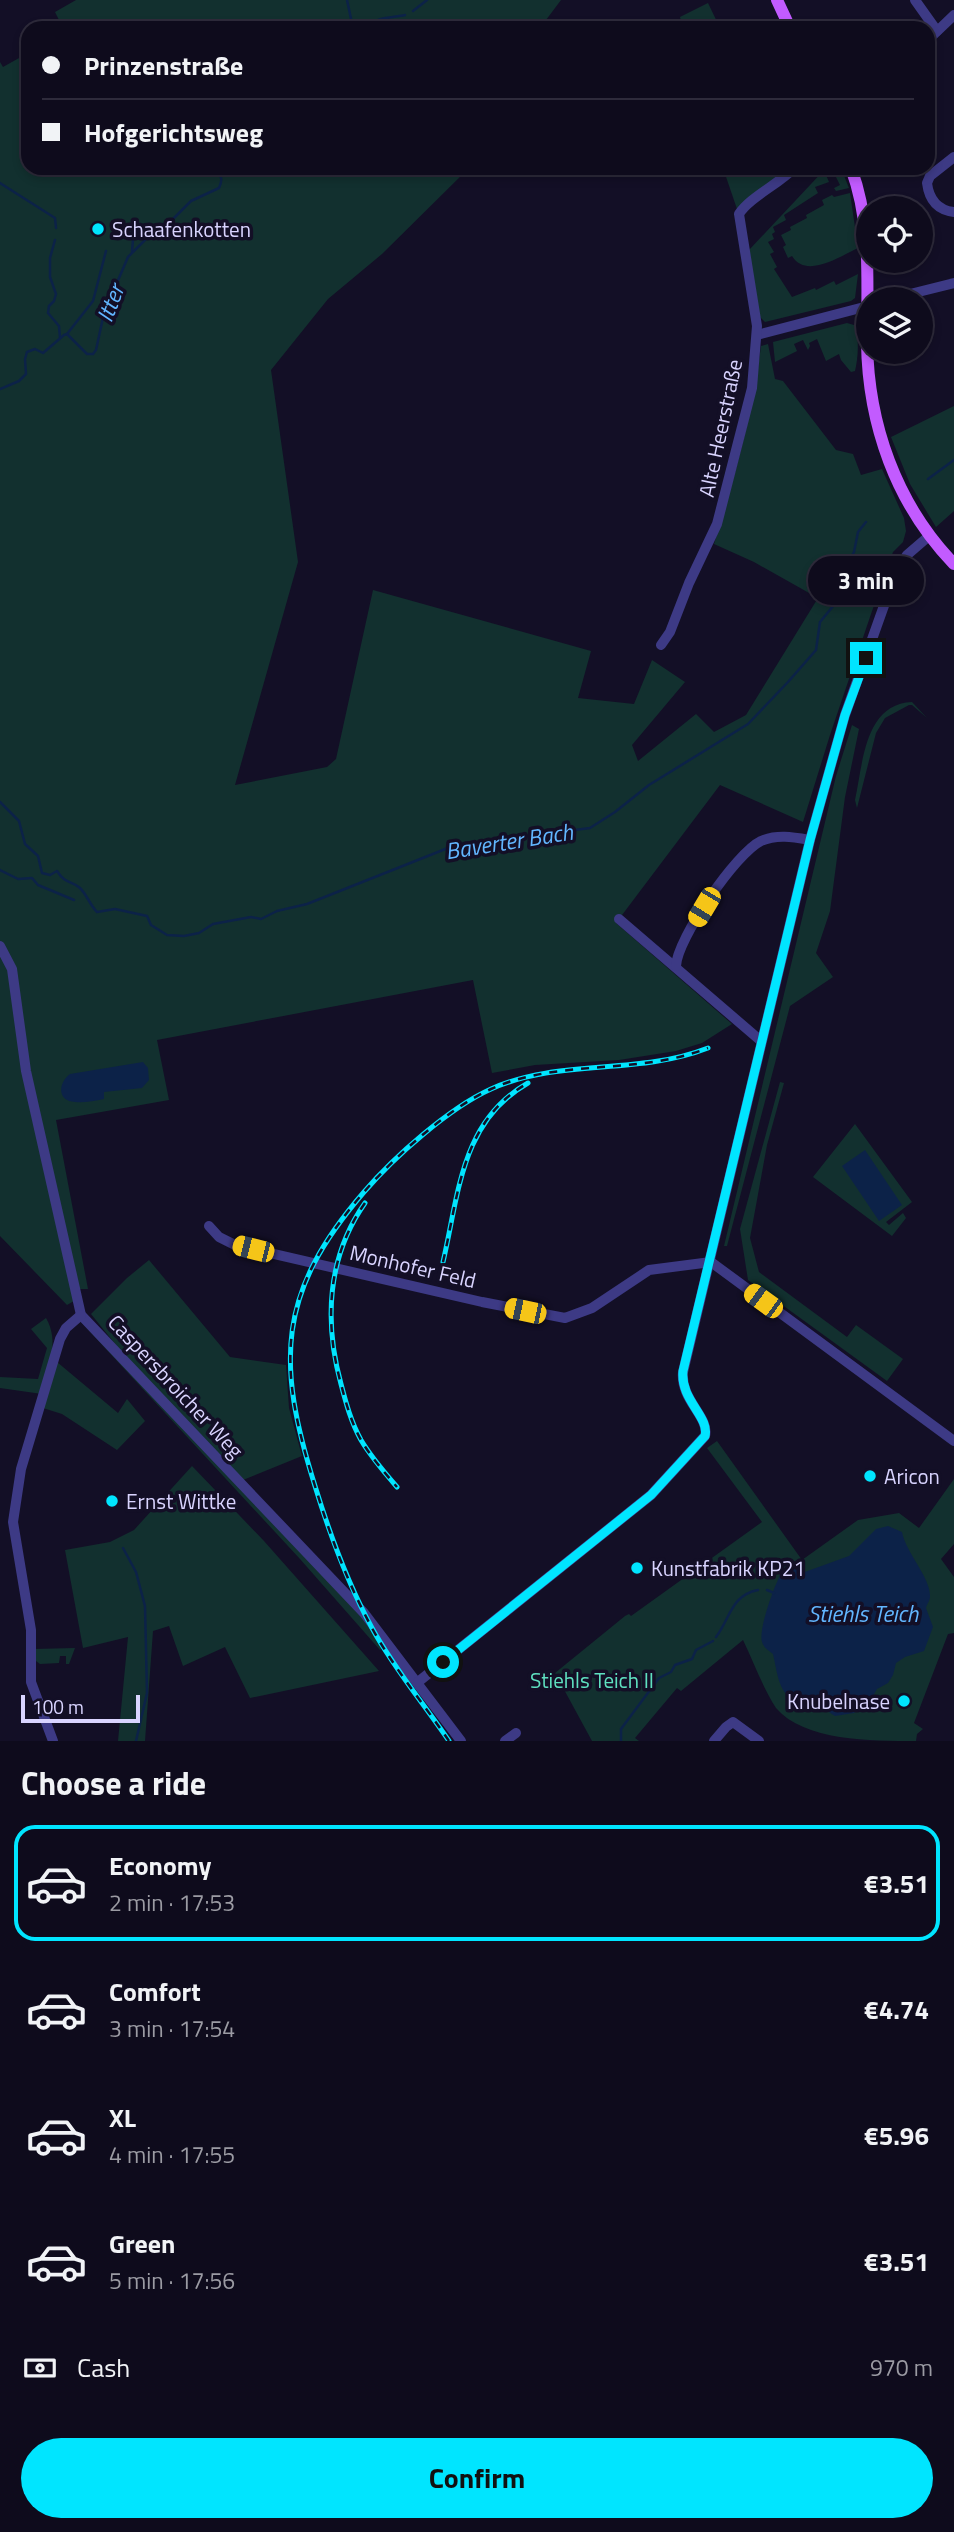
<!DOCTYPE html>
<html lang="en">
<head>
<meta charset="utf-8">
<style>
  body { margin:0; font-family:"Titillium Web",sans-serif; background:#171425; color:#f1f3f6; height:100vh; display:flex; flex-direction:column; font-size:26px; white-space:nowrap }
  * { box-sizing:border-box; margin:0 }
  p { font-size:23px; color:#9b9ba3 }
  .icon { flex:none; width:38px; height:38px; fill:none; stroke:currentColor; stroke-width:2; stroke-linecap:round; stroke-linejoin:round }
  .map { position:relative; height:1741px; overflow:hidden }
  .drawer { display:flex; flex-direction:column; background:#0e0b1c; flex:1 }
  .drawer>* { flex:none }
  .guide { position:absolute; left:21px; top:21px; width:914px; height:154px; border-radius:21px; box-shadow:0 4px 10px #0003,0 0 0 2px #2e2b3b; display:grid; align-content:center; height:154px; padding:0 21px; background:#0e0b1c }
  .buttons { position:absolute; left:856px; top:196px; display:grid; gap:14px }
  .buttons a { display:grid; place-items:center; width:77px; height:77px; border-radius:50%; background:#0e0b1c; box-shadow:0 4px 10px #0003,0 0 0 2px #2e2b3b; font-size:35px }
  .scale { position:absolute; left:21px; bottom:18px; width:119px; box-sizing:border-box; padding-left:7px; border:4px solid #d9d4ff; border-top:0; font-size:19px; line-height:24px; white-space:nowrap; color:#d9d4ff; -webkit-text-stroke:5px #130f26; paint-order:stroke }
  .end { position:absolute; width:32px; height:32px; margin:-16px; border:9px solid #00e5ff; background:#111; box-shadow:0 0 0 4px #111 }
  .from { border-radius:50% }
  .bubble { position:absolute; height:49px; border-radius:24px; background:#0e0b1c; box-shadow:0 4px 10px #0003,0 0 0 2px #2e2b3b; font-size:23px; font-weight:700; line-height:49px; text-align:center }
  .car { position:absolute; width:21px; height:42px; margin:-21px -10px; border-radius:9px; box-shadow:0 0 5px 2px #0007; background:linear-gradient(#f5c518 24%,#345 0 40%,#f5c518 0 76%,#345 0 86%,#f5c518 0) }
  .guide b { display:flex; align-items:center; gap:24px; height:66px; font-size:26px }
  .guide b+b { border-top:2px solid #2e2b3b }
  .guide i { width:18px; height:18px; background:#f1f3f6 }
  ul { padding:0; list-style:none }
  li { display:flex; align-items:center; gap:21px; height:116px; margin:0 14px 10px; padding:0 7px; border:4px solid transparent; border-radius:21px }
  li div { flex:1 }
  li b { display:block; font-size:26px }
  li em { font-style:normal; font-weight:700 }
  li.selected { border-color:#00e5ff }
  li>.icon { width:63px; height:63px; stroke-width:1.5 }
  h2 { padding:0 21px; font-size:32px; line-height:84px }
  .pay { display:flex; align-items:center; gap:18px; height:77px; padding:0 21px; font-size:26px }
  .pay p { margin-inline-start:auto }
  .primary-button { display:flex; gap:14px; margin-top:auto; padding:14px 21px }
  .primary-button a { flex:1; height:80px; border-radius:42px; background:#00e5ff; color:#111; font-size:28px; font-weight:700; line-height:80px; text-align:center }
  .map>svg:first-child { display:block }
  .green { fill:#12302f }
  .water { fill:#0c2248 }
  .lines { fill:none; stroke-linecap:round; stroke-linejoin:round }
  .stream { stroke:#0c2248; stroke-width:2.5 }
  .minor { stroke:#3d3a85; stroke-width:10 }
  .major { stroke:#c25bff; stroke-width:12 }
  .rail-casing { stroke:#00e5ff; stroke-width:5 }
  .rail { stroke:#130f26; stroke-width:2.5; stroke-dasharray:8; stroke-linecap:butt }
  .route { stroke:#00e5ff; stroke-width:9 }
  .poi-dot { fill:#00e5ff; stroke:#130f26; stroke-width:2.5 }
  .labels { text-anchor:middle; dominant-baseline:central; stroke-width:7; stroke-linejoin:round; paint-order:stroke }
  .poi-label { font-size:21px; fill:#d9d4ff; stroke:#130f26; text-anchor:start }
  .street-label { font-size:21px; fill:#d9d4ff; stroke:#130f26 }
  .park-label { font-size:21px; fill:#5fe0c0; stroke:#130f26 }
  .water-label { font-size:23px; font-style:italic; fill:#62b6ff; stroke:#130f26 }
</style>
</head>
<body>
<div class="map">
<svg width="954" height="1741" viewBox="0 0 954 1741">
  <rect width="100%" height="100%" fill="#130f26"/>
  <g class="green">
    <polygon points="76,0 561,0 540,28 63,28 55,12"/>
    <polygon points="708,3 720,28 683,28 680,17"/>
    <path d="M28 53V168H469L382 254 328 299 271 370 298 562 235 785 327 767 336 759 373 590 591 651 578 698 634 704 652 660 685 682 632 745 638 761 696 714 714 732 746 715 818 598 754 562 714 544C734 479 753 414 761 346L768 344 775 379 783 381 836 450 853 454 861 475 882 469 904 518 906 531 903 542 893 552 871 614 830 735 803 822 720 785 616 923 732 1024 702 1043 676 1051 619 1060 535 1065 492 1073 473 980 157 1040 169 1100 56 1120 88 1289H78L74 1301 67 1305 0 1236V62L3 67Z"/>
    <polygon points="723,168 784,168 787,173 737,209"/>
    <polygon points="826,168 841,168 849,188 836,191 834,188 840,185 833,171 826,175 829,182 815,187 818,193 784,215 786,220 773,227 775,232 772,234 774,239 768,242 774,252 770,254 777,267 774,269 792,297 815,288 816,290 834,281 836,285 858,274 855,298 851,301 765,322 760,317 749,250"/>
    <path d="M850 193 858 248C839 257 806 279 792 256L788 258 783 247 786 245 781 235 791 230 790 227 807 218 806 215 824 205 822 200 832 195 834 197Z"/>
    <path d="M847 323 854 325C860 337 858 359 855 371L851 372 841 360 839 354 826 361 817 339 809 343 810 346 808 350 803 340 794 344 797 351 775 362 773 342Z"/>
    <polygon points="954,406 954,511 936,527 910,484 891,437"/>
    <path d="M912 702 927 718 912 705H909L885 718 876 733 857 808 855 800C863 764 864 704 912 702Z"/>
    <polygon points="852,725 859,729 845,797 830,911 816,953 833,977 790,1006 727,1246 724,1246 836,776"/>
    <polygon points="780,1082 784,1083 767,1145 750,1238 759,1272 847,1337 856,1325 903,1359 887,1381 748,1280 740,1229"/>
    <polygon points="855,1124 912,1202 886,1222 889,1225 903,1213 906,1218 892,1236 813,1177"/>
    <polygon points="149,1260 230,1357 286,1365 289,1408 302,1456 243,1480 120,1350 91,1314 127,1278"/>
    <path d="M46 1318C60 1342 48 1368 42 1394L0 1388V1377L38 1379 47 1348 31 1329Z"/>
    <polygon points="81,1322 85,1323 348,1600 386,1645 380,1650 300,1559"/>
    <polygon points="57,1362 118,1413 127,1399 145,1421 117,1450 62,1414 43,1408"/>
    <path d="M717 1441 802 1560 858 1520 899 1513 919 1528 954 1479V1544L941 1559 954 1577V1633L948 1634 914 1723 923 1729 917 1734 916 1741C871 1741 804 1741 776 1708 763 1688 754 1663 743 1640L681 1691 677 1688 635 1738 639 1741H592L555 1673 625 1616 629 1614 631 1616 762 1522 707 1448Z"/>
    <polygon points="192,1466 264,1541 379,1671 250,1698 225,1647 183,1666 169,1626 153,1631 145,1741 118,1741 128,1637 83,1648 65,1550 110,1542 134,1530"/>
    <polygon points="75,1648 69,1664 66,1664 66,1656 60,1656 59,1663 40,1664 36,1661 34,1649"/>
  </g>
  <g class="water">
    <path d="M143 1062 148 1068 149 1080 142 1088 104 1092V1099C94 1101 84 1103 75 1102 57 1101 58 1083 70 1074Z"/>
    <polygon points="865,1150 902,1205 879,1221 842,1166"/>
    <path d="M888 1526 902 1532C906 1553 931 1578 930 1597 930 1600 927 1604 926 1608L933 1627 924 1651 905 1657 896 1663 893 1675 888 1683 877 1689 870 1701 854 1713 835 1716 810 1700 800 1704C778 1695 778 1675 773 1654 768 1650 764 1648 762 1642 758 1630 775 1583 782 1572 786 1567 790 1566 796 1564L802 1573 849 1556 876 1529Z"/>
  </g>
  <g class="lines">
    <g class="stream">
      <polyline points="347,0 353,28"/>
      <polyline points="413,11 427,0"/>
      <path d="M369 28C375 16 393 18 405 15"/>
      <polyline points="0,183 55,218 56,228"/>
      <polyline points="129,233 133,239 132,252"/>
      <polyline points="55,240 50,258 50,277 56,294 54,301 49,306 48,313 59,326 60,338"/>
      <polyline points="67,334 93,301 106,251"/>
      <path d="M0 389 19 381 26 374 25 359 27 352 35 349 43 353 64 335 67 334 87 354H93L96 350 104 313 128 257 151 234 168 224 191 201 219 188C224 177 220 176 214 168"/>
      <polyline points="928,479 954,460"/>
      <path d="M0 802 19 821 25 844 38 856 42 873 50 875 57 871C66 885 71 880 80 888 87 895 90 905 97 912L115 909 147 916 151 925 167 935 184 936 199 933 213 924 251 917 261 919 277 911 307 904 453 846 590 828 615 812 649 785 748 724 788 682 816 650 820 622 834 605 840 578 854 552 858 532 866 522"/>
      <polyline points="0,870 18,879 32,878 38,885 74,900"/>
      <polyline points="123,1548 136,1572 145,1606 147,1693 136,1741"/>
      <polyline points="767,1590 774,1593"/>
      <path d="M716 1637C730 1619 731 1595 758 1590"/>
      <polyline points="621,1741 621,1729 659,1678 671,1672 675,1665 692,1659 696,1650 713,1641"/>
    </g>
    <g class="minor">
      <polyline points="915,0 937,31"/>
      <polyline points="928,40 954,15"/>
      <path d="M954 157 930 176 927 183C929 199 937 210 954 212"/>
      <polyline points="890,299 954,283"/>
      <polyline points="757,335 868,306"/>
      <path d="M661 645 670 632 689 583 717 524 752 388 757 326 739 214C750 197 779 184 794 168"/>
      <polyline points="619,919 761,1041"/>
      <polyline points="0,946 12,969 26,1071 81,1315 364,1613 461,1741"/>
      <path d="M676 966C677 939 736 853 761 841 777 834 793 837 810 840"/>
      <polyline points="209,1226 219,1237 235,1245 482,1302 565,1318 592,1308 649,1270 711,1262"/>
      <polyline points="711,1262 954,1441"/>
      <path d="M418 1682 651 1495 705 1436C710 1417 680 1400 683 1372L810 840 845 715 896 572 907 555 929 536"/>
      <polyline points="53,1741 31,1682 31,1630 13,1522 21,1469 60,1339 66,1328 81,1315"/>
      <polyline points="505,1741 516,1733"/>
      <polyline points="714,1741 726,1727 733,1722 759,1741"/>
    </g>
    <g class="major">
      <polyline points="777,0 790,28"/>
      <path d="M851 168C872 224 867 282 867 342 868 424 896 504 954 564"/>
    </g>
    <defs>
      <g id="rail">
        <path d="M365 1203C327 1257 324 1322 341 1384 346 1403 351 1422 361 1440 371 1457 384 1472 397 1487"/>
        <path d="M443 1262C459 1193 461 1121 528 1083"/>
        <path d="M449 1741C424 1704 393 1667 372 1628 347 1582 330 1535 315 1486 276 1362 277 1293 364 1192 394 1157 449 1108 491 1089 560 1058 636 1076 708 1048"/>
      </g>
    </defs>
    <use href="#rail" class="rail-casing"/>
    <use href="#rail" class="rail"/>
  </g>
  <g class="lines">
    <path class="route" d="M443 1662 651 1495 705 1436C710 1417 680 1400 683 1371L810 840 845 715 866 658"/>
  </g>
  <g class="poi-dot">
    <circle cx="98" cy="229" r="7"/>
    <circle cx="870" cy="1476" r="7"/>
    <circle cx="112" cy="1501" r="7"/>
    <circle cx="637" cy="1568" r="7"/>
    <circle cx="904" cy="1701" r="7"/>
  </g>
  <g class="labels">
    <g class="poi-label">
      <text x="112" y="229">Schaafenkotten</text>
      <text x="884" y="1476">Aricon</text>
      <text x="126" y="1501">Ernst Wittke</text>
      <text x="651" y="1568">Kunstfabrik KP21</text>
      <text x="890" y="1701" text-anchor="end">Knubelnase</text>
    </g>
    <g class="street-label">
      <text transform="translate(720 428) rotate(-78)">Alte Heerstraße</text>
      <text transform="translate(413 1266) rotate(13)">Monhofer Feld</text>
      <text transform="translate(176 1386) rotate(47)">Caspersbroicher Weg</text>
    </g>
    <g class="park-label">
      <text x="592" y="1680">Stiehls Teich II</text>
    </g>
    <g class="water-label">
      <text transform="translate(110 303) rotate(-69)">Itter</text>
      <text transform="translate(509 841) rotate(-9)">Baverter Bach</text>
      <text x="863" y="1613">Stiehls Teich</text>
    </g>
  </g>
</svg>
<div class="buttons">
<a><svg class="icon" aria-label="locate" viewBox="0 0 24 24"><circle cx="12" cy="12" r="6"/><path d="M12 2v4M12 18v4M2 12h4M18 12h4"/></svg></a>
<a><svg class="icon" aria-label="layers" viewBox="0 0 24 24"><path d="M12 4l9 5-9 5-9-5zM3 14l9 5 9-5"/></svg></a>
</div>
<div class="scale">100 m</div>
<i class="end from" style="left:443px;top:1662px"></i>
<i class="end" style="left:866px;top:658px"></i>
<div class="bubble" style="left:808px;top:556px;width:116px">3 min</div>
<i class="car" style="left:704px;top:907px;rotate:211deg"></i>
<i class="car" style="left:253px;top:1249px;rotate:284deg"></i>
<i class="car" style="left:763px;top:1301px;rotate:306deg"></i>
<i class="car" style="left:525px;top:1311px;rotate:282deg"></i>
<div class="guide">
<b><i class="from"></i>Prinzenstraße</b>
<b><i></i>Hofgerichtsweg</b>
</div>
</div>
<section class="drawer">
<h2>Choose a ride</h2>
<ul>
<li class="selected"><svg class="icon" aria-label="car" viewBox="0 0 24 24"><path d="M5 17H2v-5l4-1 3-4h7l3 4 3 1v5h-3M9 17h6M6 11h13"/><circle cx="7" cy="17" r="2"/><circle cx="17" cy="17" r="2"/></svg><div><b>Economy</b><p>2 min · 17:53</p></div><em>€3.51</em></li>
<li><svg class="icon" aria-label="car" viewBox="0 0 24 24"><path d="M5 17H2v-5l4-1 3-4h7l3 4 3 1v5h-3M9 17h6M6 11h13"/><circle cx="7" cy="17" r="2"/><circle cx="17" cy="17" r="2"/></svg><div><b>Comfort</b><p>3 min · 17:54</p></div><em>€4.74</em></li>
<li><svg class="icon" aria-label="car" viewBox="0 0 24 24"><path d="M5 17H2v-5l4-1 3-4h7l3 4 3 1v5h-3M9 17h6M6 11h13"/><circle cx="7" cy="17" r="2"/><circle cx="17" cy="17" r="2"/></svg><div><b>XL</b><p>4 min · 17:55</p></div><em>€5.96</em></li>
<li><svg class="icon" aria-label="car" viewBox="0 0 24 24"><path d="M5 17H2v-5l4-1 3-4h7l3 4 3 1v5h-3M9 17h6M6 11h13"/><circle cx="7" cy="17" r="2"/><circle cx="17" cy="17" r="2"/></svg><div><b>Green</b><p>5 min · 17:56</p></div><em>€3.51</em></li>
</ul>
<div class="pay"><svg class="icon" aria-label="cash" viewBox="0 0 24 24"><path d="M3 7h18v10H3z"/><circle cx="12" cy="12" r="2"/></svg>Cash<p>970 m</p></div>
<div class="primary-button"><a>Confirm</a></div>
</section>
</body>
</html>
